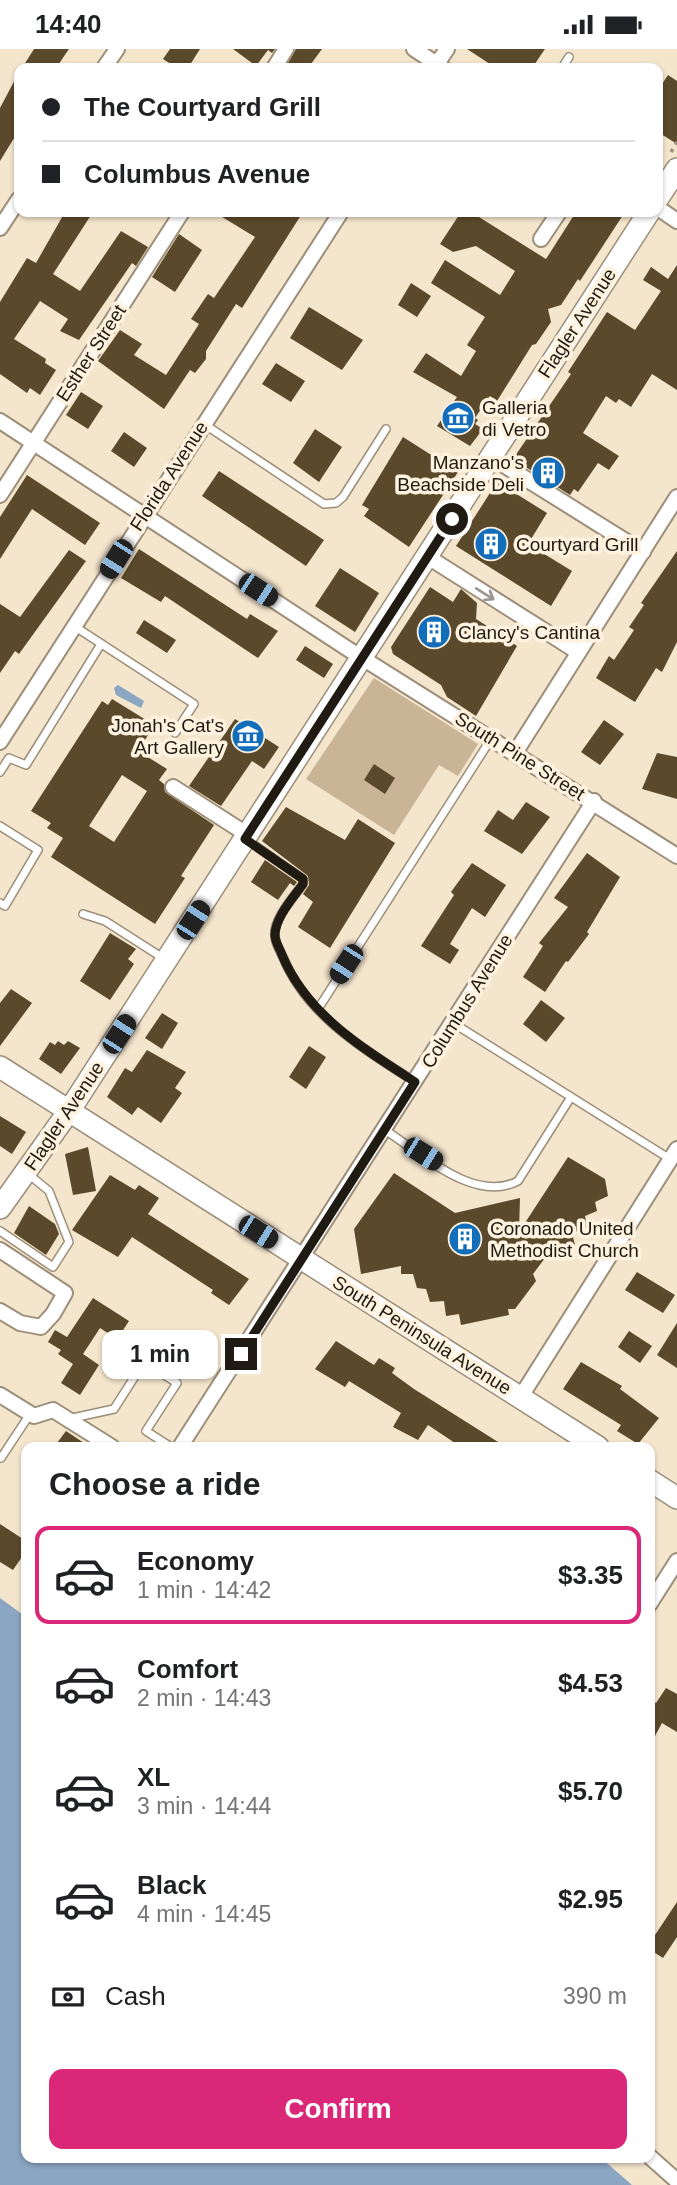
<!DOCTYPE html>
<html lang="en">
<head>
<meta charset="utf-8">
<style>
  body { margin:0; font-family:Helvetica,sans-serif; background:#f6f6f6; color:#202124; height:100vh; display:flex; flex-direction:column; font-size:26px; white-space:nowrap }
  * { box-sizing:border-box; margin:0 }
  p { font-size:23px; color:#757577 }
  .icon { flex:none; width:38px; height:38px; fill:none; stroke:currentColor; stroke-width:2; stroke-linecap:round; stroke-linejoin:round }
  .map { position:relative; flex:1; overflow:hidden }
  .details { position:absolute; left:21px; top:1393px; width:634px; height:721px; display:flex; flex-direction:column; background:#fff; border-radius:14px; box-shadow:0 2px 5px #0004 }
  .details>* { flex:none }
  .top-card { position:absolute; left:14px; top:14px; width:649px; height:154px; border-radius:14px; box-shadow:0 2px 5px #0004; display:grid; align-content:center; height:154px; padding:0 28px; background:#fff }
  .end { position:absolute; width:32px; height:32px; margin:-16px; border:9px solid #201b12; background:#fff; box-shadow:0 0 0 4px #fff }
  .from { border-radius:50% }
  .bubble { position:absolute; height:49px; border-radius:14px; background:#fff; box-shadow:0 2px 5px #0004; font-size:23px; font-weight:800; line-height:49px; text-align:center }
  .car { position:absolute; width:21px; height:42px; margin:-21px -10px; border-radius:9px; box-shadow:0 0 5px 2px #0007; background:linear-gradient(#222 24%,#8ab4d8 0 40%,#222 0 76%,#8ab4d8 0 86%,#222 0) }
  .top-card b { display:flex; align-items:center; gap:24px; height:66px; font-size:26px }
  .top-card b+b { border-top:2px solid #e0e0e0 }
  .top-card i { width:18px; height:18px; background:#202124 }
  ul { padding:0; list-style:none }
  li { display:flex; align-items:center; gap:21px; height:98px; margin:0 14px 10px; padding:0 14px; border:4px solid transparent; border-radius:14px }
  li div { flex:1 }
  li b { display:block; font-size:26px }
  li em { font-style:normal; font-weight:800 }
  li.active { border-color:#db2777 }
  li>.icon { width:63px; height:63px; stroke-width:1.5 }
  h2 { padding:0 28px; font-size:32px; line-height:84px }
  .pay { display:flex; align-items:center; gap:18px; height:77px; padding:0 28px; font-size:26px }
  .pay p { margin-inline-start:auto }
  .primary-button { display:flex; gap:14px; margin-top:auto; padding:14px 28px }
  .primary-button a { flex:1; height:80px; border-radius:14px; background:#db2777; color:#fff; font-size:28px; font-weight:800; line-height:80px; text-align:center }
  .status { display:flex; justify-content:space-between; align-items:center; height:49px; padding:0 35px; background:#fff; direction:ltr }
  .status svg { height:19px; fill:currentColor }
  .map>svg:first-child { display:block }
  .green { fill:#c9b596 }
  .water { fill:#8ba6c2 }
  .building { fill:#5b492b; fill-rule:evenodd }
  .lines { fill:none; stroke-linecap:round; stroke-linejoin:round }
  .lane-casing { stroke:#9c8e78; stroke-width:10 }
  .street-casing { stroke:#9c8e78; stroke-width:18 }
  .secondary-casing { stroke:#9c8e78; stroke-width:24 }
  .path { stroke:#9e9381; stroke-width:3.5; stroke-dasharray:3.5 5; stroke-linecap:butt }
  .lane { stroke:#fff; stroke-width:7 }
  .street { stroke:#fff; stroke-width:14 }
  .secondary { stroke:#fff; stroke-width:21 }
  .oneway { stroke:#9b9894 }
  .route { stroke:#201b12; stroke-width:9 }
  .labels { text-anchor:middle; dominant-baseline:central; stroke-width:7; stroke-linejoin:round; paint-order:stroke }
  .street-label { font-size:19px; fill:#201b12; stroke:#fff2df }
  .poi-label { font-size:19px; fill:#201b12; stroke:#fff2df; text-anchor:start }
</style>
</head>
<body>
<div class="status"><b>14:40</b><svg viewBox="0 0 49 12"><path d="M0 12V9h3v3zM5 12V6h3v6zM10 12V3h3v9zM15 12V0h3v12zM26 1h20v11H26zM47 4h2v5h-2z"/></svg></div>
<div class="map">
<svg width="677" height="2136" viewBox="0 0 677 2136">
  <rect width="100%" height="100%" fill="#f4e5cd"/>
  <polygon class="green" points="374,629 478,695 458,727 439,716 394,786 306,730"/>
  <g class="water">
    <polygon points="118,636 144,652 141,659 116,646 114,639"/>
    <polygon points="0,1549 26,1568 26,2109 601,2109 632,2136 0,2136"/>
  </g>
  <g class="building">
    <polygon points="34,0 69,0 56,19 22,19"/>
    <polygon points="170,0 200,0 188,19 177,19 163,10"/>
    <polygon points="233,0 275,0 272,4 268,1 256,17"/>
    <polygon points="296,0 322,0 308,19 296,19 288,14"/>
    <polygon points="467,0 545,0 532,19 496,19"/>
    <polygon points="19,23 19,81 0,112 0,59"/>
    <polygon points="668,26 677,32 677,95 658,83 658,41"/>
    <polygon points="65,163 93,163 53,225 80,242 121,182 148,198 136,217 132,214 79,291 60,282 68,270 40,252 14,290 46,310 45,314 56,321 40,346 30,339 27,344 0,325 0,253 27,209 36,214"/>
    <polygon points="214,163 303,163 242,259 236,255 206,302 206,310 195,324 190,321 164,360 98,312 120,281 142,295 134,306 166,326 199,275 191,270 208,245 214,249 255,188"/>
    <polygon points="461,163 471,163 546,210 576,163 625,163 580,232 578,230 561,256 548,260 551,273 536,295 532,296 497,352 490,347 475,369 478,371 475,375 483,380 470,397 437,377 457,348 413,323 426,304 461,327 476,302 467,296 485,268 431,234 445,211 500,246 515,222 476,197 453,203 440,195"/>
    <polygon points="179,185 202,201 175,243 152,228"/>
    <polygon points="677,216 677,341 652,325 631,358 619,350 616,354 606,347 583,384 619,407 609,421 598,414 578,443 574,440 570,446 513,410 571,325 568,323 607,263 635,281 661,242 643,231 651,218 668,230"/>
    <polygon points="411,234 431,247 417,268 398,256"/>
    <polygon points="309,258 363,291 342,321 290,289"/>
    <polygon points="276,314 305,332 291,353 262,335"/>
    <polygon points="81,343 103,357 88,380 66,366"/>
    <polygon points="315,380 342,398 319,433 293,414"/>
    <polygon points="124,383 147,399 134,418 111,402"/>
    <polygon points="403,388 458,423 409,498 364,467 369,460 362,456"/>
    <polygon points="219,422 324,491 306,517 202,447"/>
    <polygon points="27,426 100,474 85,496 32,460 0,510 0,468"/>
    <polygon points="497,433 547,464 528,495 572,522 551,557 456,497"/>
    <polygon points="139,500 247,570 250,565 278,582 258,609 165,547 161,553 121,529"/>
    <polygon points="69,501 86,512 19,605 15,602 0,624 0,555 20,568"/>
    <polygon points="677,502 677,593 662,623 656,619 635,653 596,629 609,607 614,611 634,581 629,578 644,556 641,554"/>
    <polygon points="340,519 379,544 355,583 315,557"/>
    <polygon points="430,538 453,553 461,540 477,554 476,570 498,584 502,579 515,587 511,593 517,597 476,667 447,648 441,636 393,605 391,598"/>
    <polygon points="144,571 176,591 167,604 136,584"/>
    <polygon points="305,597 333,615 324,629 296,611"/>
    <path d="M112 650 151 674 146 681 150 683 138 702 167 720 159 731 164 735 165 743 214 776 181 827 185 829 155 875 51 808 63 789 47 779 51 774 31 762 102 652 108 656ZM122 726 147 742 114 793 89 777Z"/>
    <polygon points="235,670 279,698 264,720 252,712 221,757 189,737"/>
    <polygon points="604,671 624,685 600,716 581,703"/>
    <polygon points="657,704 677,708 677,750 642,740"/>
    <polygon points="374,715 395,729 385,745 364,731"/>
    <polygon points="526,753 550,768 522,805 484,782 498,761 513,771"/>
    <polygon points="286,758 345,791 358,770 395,794 330,899 298,878 313,853 303,845 309,836 308,827 262,792"/>
    <polygon points="587,804 620,828 587,883 589,885 568,913 566,912 545,943 523,928 543,897 539,894 568,858 554,849"/>
    <polygon points="265,811 297,833 294,837 290,834 278,851 251,833"/>
    <polygon points="472,814 506,836 485,868 472,859 450,895 459,901 450,915 421,897 454,846 451,843"/>
    <polygon points="110,884 136,900 128,910 134,915 110,951 80,932"/>
    <polygon points="11,940 32,954 0,997 0,954"/>
    <polygon points="541,951 565,969 546,993 523,975"/>
    <polygon points="162,964 178,974 162,1000 145,989"/>
    <polygon points="58,992 64,996 68,992 80,999 61,1025 39,1010 50,993 55,996"/>
    <polygon points="309,997 326,1008 306,1040 289,1028"/>
    <polygon points="147,1001 186,1023 175,1039 182,1044 161,1074 138,1058 132,1066 107,1048 125,1019 132,1023"/>
    <polygon points="0,1067 26,1083 12,1105 0,1097"/>
    <polygon points="88,1098 96,1142 73,1146 65,1105"/>
    <polygon points="568,1108 605,1130 608,1147 595,1153 597,1162 585,1167 587,1178 572,1184 575,1196 552,1200 545,1209 533,1225 536,1232 515,1260 508,1260 509,1266 461,1276 459,1265 446,1267 444,1252 430,1253 426,1240 417,1239 413,1225 401,1225 401,1217 361,1225 354,1180 394,1124 455,1164 520,1149 519,1183"/>
    <polygon points="110,1126 135,1141 139,1136 159,1149 148,1165 249,1230 229,1256 211,1244 213,1241 132,1188 118,1208 72,1181"/>
    <polygon points="29,1157 55,1175 59,1185 46,1206 14,1184"/>
    <polygon points="637,1223 675,1246 663,1264 625,1241"/>
    <polygon points="93,1249 129,1272 117,1290 100,1279 83,1305 99,1316 80,1346 61,1334 73,1315 58,1305 61,1301 48,1293 55,1281 67,1288"/>
    <polygon points="677,1274 677,1319 657,1306"/>
    <polygon points="629,1282 652,1297 640,1314 618,1298"/>
    <polygon points="336,1292 374,1316 379,1309 395,1319 392,1324 414,1340 506,1398 461,1398 428,1376 418,1391 393,1378 401,1364 349,1332 345,1338 315,1320"/>
    <polygon points="581,1313 622,1337 620,1340 659,1369 638,1395 617,1382 621,1376 563,1340"/>
    <polygon points="66,1382 90,1398 54,1398"/>
    <polygon points="0,1475 26,1492 26,1502 13,1521 0,1513"/>
    <polygon points="666,1639 677,1645 677,1683 662,1674 649,1698 649,1649 656,1654"/>
    <polygon points="677,1853 677,1888 663,1909 649,1900 649,1895"/>
  </g>
  <g class="lines">
    <defs>
      <g id="lane">
        <polyline points="562,19 569,8"/>
        <polyline points="204,375 324,455 336,454 343,448 386,380"/>
        <polyline points="74,577 194,655 175,684"/>
        <polyline points="0,723 9,709 26,716 101,595"/>
        <polyline points="0,777 38,801 5,857 0,854"/>
        <path d="M247 791 303 830V835C293 849 273 870 275 887 275 894 280 902 283 908 307 967 364 1000 415 1033"/>
        <polyline points="83,865 105,872 163,909"/>
        <polyline points="318,960 491,690"/>
        <polyline points="453,974 670,1110"/>
        <path d="M385 1081C421 1104 474 1155 518 1132L571 1048"/>
        <polyline points="0,1182 53,1218 69,1193 49,1142 27,1124"/>
        <polyline points="68,1370 114,1360 144,1313 177,1334 146,1382 171,1398"/>
        <polyline points="1,1409 30,1365"/>
      </g>
      <g id="street">
        <polyline points="414,0 443,19"/>
        <polyline points="104,19 117,0"/>
        <polyline points="274,19 286,0"/>
        <polyline points="434,19 447,0"/>
        <polyline points="658,159 677,172"/>
        <polyline points="0,179 19,150"/>
        <polyline points="541,190 559,163"/>
        <polyline points="0,372 348,600 677,807"/>
        <polyline points="491,408 643,503"/>
        <polyline points="0,446 182,163"/>
        <polyline points="428,508 578,603"/>
        <polyline points="0,693 341,163"/>
        <polyline points="515,704 677,448"/>
        <polyline points="173,738 248,786"/>
        <polyline points="0,1201 65,1244 53,1265 41,1278 20,1274 0,1262"/>
        <polyline points="0,1346 34,1367 53,1361 112,1398"/>
        <polyline points="520,1349 677,1100"/>
        <polyline points="180,1398 594,752"/>
        <polyline points="649,1556 677,1512"/>
        <polyline points="649,2107 677,2132"/>
      </g>
      <g id="secondary">
        <polyline points="658,149 677,120"/>
        <polyline points="0,1018 598,1398"/>
        <polyline points="0,1159 69,1062 649,163"/>
        <polyline points="649,1431 677,1449"/>
      </g>
    </defs>
    <use href="#lane" class="lane-casing"/>
    <use href="#street" class="street-casing"/>
    <use href="#secondary" class="secondary-casing"/>
    <polyline class="path" points="671,103 677,93"/>
    <use href="#lane" class="lane"/>
    <use href="#street" class="street"/>
    <use href="#secondary" class="secondary"/>
  </g>
  <defs><path id="oneway-shaft" d="M-6 0H5M1.5-3L5.5 0L1.5 3" fill="none" stroke-width="1.6" stroke-linecap="round" stroke-linejoin="round" transform="scale(1.75)"/></defs>
  <use class="oneway" href="#oneway-shaft" transform="translate(485 545) rotate(32)"/>
  <g class="lines">
    <path class="route" d="M241 1305 415 1033C364 1000 307 966 282 906 280 900 275 893 275 886 275 869 293 849 303 835V830L245 790 452 470"/>
  </g>
  <defs>
    <symbol id="museum-disc" viewBox="-11 -11 22 22"><circle r="9.5" fill="#126dba" stroke="#fff2df"/><path d="M0-6L6-3V-2H-6V-3ZM-5-1h2V3h-2ZM-1-1h2V3h-2ZM3-1h2V3H3ZM-6 4H6V6H-6Z" fill="#fff"/></symbol>
    <symbol id="building-disc" viewBox="-11 -11 22 22"><circle r="9.5" fill="#126dba" stroke="#fff2df"/><path d="M-4-6H4V6H1V3H-1V6H-4ZM-2.5-4.3h1.7v1.8h-1.7ZM.8-4.3h1.7v1.8H.8ZM-2.5-1h1.7V.8h-1.7ZM.8-1h1.7V.8H.8Z" fill="#fff"/></symbol>
  </defs>
  <g fill-rule="evenodd">
    <use href="#museum-disc" x="439" y="350" width="38" height="38"/>
    <use href="#building-disc" x="529" y="405" width="38" height="38"/>
    <use href="#building-disc" x="472" y="476" width="38" height="38"/>
    <use href="#building-disc" x="415" y="564" width="38" height="38"/>
    <use href="#museum-disc" x="229" y="668" width="38" height="38"/>
    <use href="#building-disc" x="446" y="1171" width="38" height="38"/>
  </g>
  <g class="labels">
    <g class="street-label">
      <text transform="translate(577 274) rotate(-57)">Flagler Avenue</text>
      <text transform="translate(91 304) rotate(-57)">Esther Street</text>
      <text transform="translate(169 427) rotate(-57)">Florida Avenue</text>
      <text transform="translate(520 707) rotate(32)">South Pine Street</text>
      <text transform="translate(467 952) rotate(-58)">Columbus Avenue</text>
      <text transform="translate(64 1067) rotate(-56)">Flagler Avenue</text>
      <text transform="translate(422 1286) rotate(32)">South Peninsula Avenue</text>
    </g>
    <g class="poi-label">
      <text x="482" y="358">Galleria<tspan x="482" dy="22">di Vetro</tspan></text>
      <text x="524" y="413" text-anchor="end">Manzano's<tspan x="524" dy="22">Beachside Deli</tspan></text>
      <text x="516" y="495">Courtyard Grill</text>
      <text x="458" y="583">Clancy's Cantina</text>
      <text x="224" y="676" text-anchor="end">Jonah's Cat's<tspan x="224" dy="22">Art Gallery</tspan></text>
      <text x="490" y="1179">Coronado United<tspan x="490" dy="22">Methodist Church</tspan></text>
    </g>
  </g>
</svg>
<i class="end from" style="left:452px;top:470px"></i>
<i class="end" style="left:241px;top:1305px"></i>
<div class="bubble" style="left:102px;top:1281px;width:116px">1 min</div>
<i class="car" style="left:116px;top:510px;rotate:212deg"></i>
<i class="car" style="left:258px;top:541px;rotate:123deg"></i>
<i class="car" style="left:193px;top:871px;rotate:33deg"></i>
<i class="car" style="left:346px;top:915px;rotate:213deg"></i>
<i class="car" style="left:119px;top:985px;rotate:33deg"></i>
<i class="car" style="left:423px;top:1105px;rotate:122deg"></i>
<i class="car" style="left:258px;top:1183px;rotate:122deg"></i>
<div class="top-card">
<b><i class="from"></i>The Courtyard Grill</b>
<b><i></i>Columbus Avenue</b>
</div>
<section class="details">
<h2>Choose a ride</h2>
<ul>
<li class="active"><svg class="icon" aria-label="car" viewBox="0 0 24 24"><path d="M5 17H2v-5l4-1 3-4h7l3 4 3 1v5h-3M9 17h6M6 11h13"/><circle cx="7" cy="17" r="2"/><circle cx="17" cy="17" r="2"/></svg><div><b>Economy</b><p>1 min · 14:42</p></div><em>$3.35</em></li>
<li><svg class="icon" aria-label="car" viewBox="0 0 24 24"><path d="M5 17H2v-5l4-1 3-4h7l3 4 3 1v5h-3M9 17h6M6 11h13"/><circle cx="7" cy="17" r="2"/><circle cx="17" cy="17" r="2"/></svg><div><b>Comfort</b><p>2 min · 14:43</p></div><em>$4.53</em></li>
<li><svg class="icon" aria-label="car" viewBox="0 0 24 24"><path d="M5 17H2v-5l4-1 3-4h7l3 4 3 1v5h-3M9 17h6M6 11h13"/><circle cx="7" cy="17" r="2"/><circle cx="17" cy="17" r="2"/></svg><div><b>XL</b><p>3 min · 14:44</p></div><em>$5.70</em></li>
<li><svg class="icon" aria-label="car" viewBox="0 0 24 24"><path d="M5 17H2v-5l4-1 3-4h7l3 4 3 1v5h-3M9 17h6M6 11h13"/><circle cx="7" cy="17" r="2"/><circle cx="17" cy="17" r="2"/></svg><div><b>Black</b><p>4 min · 14:45</p></div><em>$2.95</em></li>
</ul>
<div class="pay"><svg class="icon" aria-label="cash" viewBox="0 0 24 24"><path d="M3 7h18v10H3z"/><circle cx="12" cy="12" r="2"/></svg>Cash<p>390 m</p></div>
<div class="primary-button"><a>Confirm</a></div>
</section>
</div>
</body>
</html>
